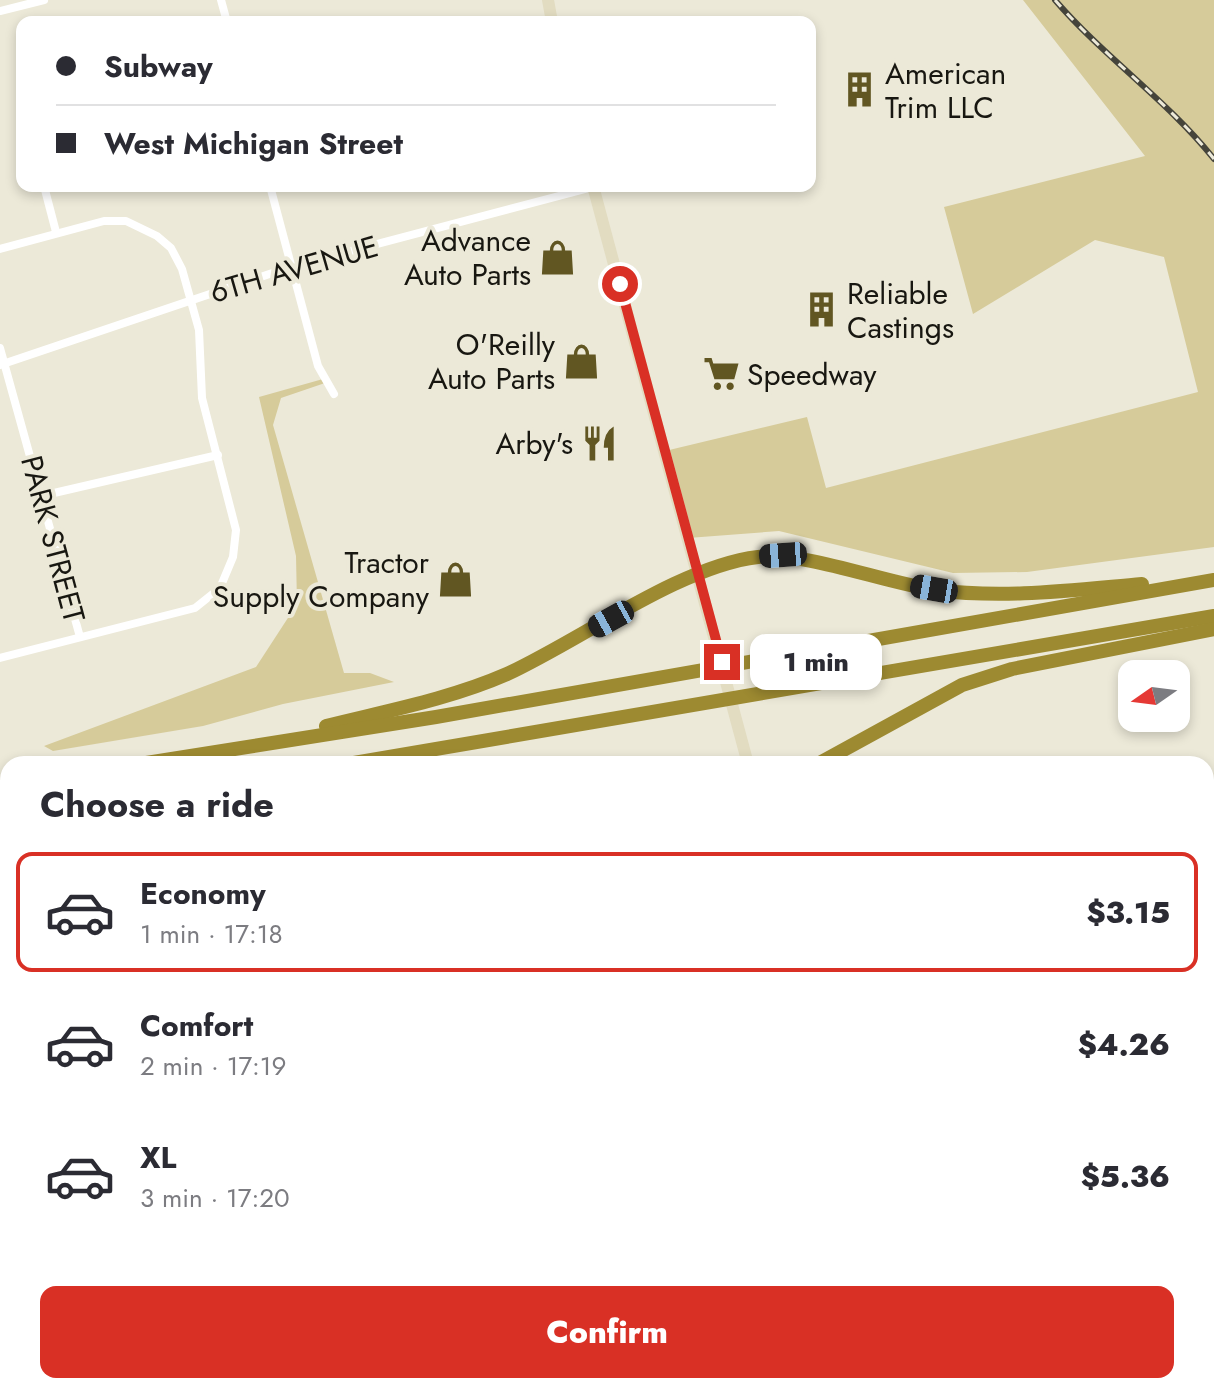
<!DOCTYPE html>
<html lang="en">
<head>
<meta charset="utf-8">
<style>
  body { margin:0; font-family:Jost,sans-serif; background:#f7f7f7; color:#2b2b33; height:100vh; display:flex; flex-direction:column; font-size:30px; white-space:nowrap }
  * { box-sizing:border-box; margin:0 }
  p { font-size:26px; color:#7c7c81 }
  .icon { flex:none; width:44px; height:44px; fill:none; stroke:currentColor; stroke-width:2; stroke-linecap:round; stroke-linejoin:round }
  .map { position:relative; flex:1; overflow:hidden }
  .panel { position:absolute; left:0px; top:756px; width:1214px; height:638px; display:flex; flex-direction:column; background:#fff; border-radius:24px 24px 0 0; box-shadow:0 4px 12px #0003 }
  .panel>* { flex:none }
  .guide { position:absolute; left:16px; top:16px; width:800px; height:176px; border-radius:16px; box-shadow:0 4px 12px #0003; display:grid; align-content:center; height:176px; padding:0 40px; background:#fff }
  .needle { width:52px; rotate:256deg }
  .controls { position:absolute; left:1118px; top:660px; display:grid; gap:16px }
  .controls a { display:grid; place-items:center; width:72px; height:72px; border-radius:16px; background:#fff; box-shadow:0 4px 12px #0003; font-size:40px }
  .end { position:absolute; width:36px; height:36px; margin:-18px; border:10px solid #d93025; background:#fff; box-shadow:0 0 0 4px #fff }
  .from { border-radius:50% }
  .bubble { position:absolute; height:56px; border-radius:16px; background:#fff; box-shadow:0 4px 12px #0003; font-size:26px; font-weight:800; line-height:56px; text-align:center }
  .car { position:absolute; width:24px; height:48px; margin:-24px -12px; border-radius:10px; box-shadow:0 0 6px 2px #0007; background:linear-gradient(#222 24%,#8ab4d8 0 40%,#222 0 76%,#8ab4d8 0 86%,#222 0) }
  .guide b { display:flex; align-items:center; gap:28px; height:76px; font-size:30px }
  .guide b+b { border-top:2px solid #e1e1e2 }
  .guide i { width:20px; height:20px; background:#2b2b33 }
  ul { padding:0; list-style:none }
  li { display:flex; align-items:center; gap:24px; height:120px; margin:0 16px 12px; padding:0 24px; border:4px solid transparent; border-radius:16px }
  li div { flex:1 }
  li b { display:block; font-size:30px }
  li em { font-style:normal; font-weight:800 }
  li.active { border-color:#d93025 }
  li>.icon { width:72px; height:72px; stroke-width:1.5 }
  h2 { padding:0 40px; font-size:36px; line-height:96px }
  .action { display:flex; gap:16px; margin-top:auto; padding:16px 40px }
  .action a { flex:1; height:92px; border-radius:16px; background:#d93025; color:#fff; font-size:32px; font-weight:800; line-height:92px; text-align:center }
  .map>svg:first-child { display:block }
  .green { fill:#d6cb9a }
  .water { fill:#c8b562 }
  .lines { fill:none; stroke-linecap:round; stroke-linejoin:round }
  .street { stroke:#fff; stroke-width:8 }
  .secondary { stroke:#e2dcc1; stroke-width:12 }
  .highway { stroke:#9d8a31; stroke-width:14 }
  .rail-casing { stroke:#45443b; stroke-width:6 }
  .rail { stroke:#ece9d8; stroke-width:3; stroke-dasharray:9; stroke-linecap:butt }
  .route { stroke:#d93025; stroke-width:10 }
  .labels { text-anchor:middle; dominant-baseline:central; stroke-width:8; stroke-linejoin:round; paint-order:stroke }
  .poi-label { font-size:30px; fill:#181711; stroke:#ece9d8; text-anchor:end }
  .street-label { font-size:30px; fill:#181711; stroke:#ece9d8 }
</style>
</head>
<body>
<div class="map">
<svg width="1214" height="1393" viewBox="0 0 1214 1393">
  <rect width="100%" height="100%" fill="#ece9d8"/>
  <g class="green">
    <polygon points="1023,0 1214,0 1214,547 1027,572 953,573 779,531 688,538 665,451 807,417 826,488 1198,392 1164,257 1095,240 973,314 944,207 1145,156"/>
    <polygon points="323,379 325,383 281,398 273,425 344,673 370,673 394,682 283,704 203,726 53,751 44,746 256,667 297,604 296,556 259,397"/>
    <polygon points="1211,1329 1214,1393 960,1393 988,1386 1206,1386 1206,1331"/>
  </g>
  <polygon class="water" points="8,878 8,1082 0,1085 0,881"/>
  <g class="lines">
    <g class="street">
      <polyline points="221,0 227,22"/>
      <polyline points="0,11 44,0"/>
      <polyline points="44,186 56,232"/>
      <polyline points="270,186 318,366 334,394"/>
      <polyline points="0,249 104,221 126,221 157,236 171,248 182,269 199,330 202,398 236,530 233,557 220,588 195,608 0,658"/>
      <polyline points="0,348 80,637"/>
      <polyline points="0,365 290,267 593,187"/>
      <polyline points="41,496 218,455"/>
      <polyline points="1206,1032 1214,1031"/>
      <polyline points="0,1138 8,1136"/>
      <polyline points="1206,1157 1214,1156"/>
      <polyline points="0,1230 8,1228"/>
      <polyline points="0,1268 8,1266"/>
      <polyline points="0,1319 8,1317"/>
      <polyline points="0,1377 8,1375"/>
      <polyline points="103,1386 105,1393"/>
      <polyline points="232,1386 234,1393"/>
      <polyline points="377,1393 404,1386"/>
    </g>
    <g class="secondary">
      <polyline points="548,0 552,22"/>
      <polyline points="593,186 748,764"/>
      <polyline points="914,1386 916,1393"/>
    </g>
    <g class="highway">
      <path d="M326 726C386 711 450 699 507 674 581 640 680 566 758 557 805 551 884 583 936 590 1005 599 1073 590 1142 584"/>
      <polyline points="140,764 436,717 1214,580"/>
      <polyline points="348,764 1214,616"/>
      <polyline points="818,764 962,685 1012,669 1214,629"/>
      <polyline points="0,787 8,785"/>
      <polyline points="0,822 8,820"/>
    </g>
    <defs>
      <path id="rail" d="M1055 0C1104 57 1168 101 1214 159"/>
    </defs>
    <use href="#rail" class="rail-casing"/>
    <use href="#rail" class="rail"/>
  </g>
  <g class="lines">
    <polyline class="route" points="620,284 722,662"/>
  </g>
  <defs>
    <symbol id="building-bare" viewBox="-9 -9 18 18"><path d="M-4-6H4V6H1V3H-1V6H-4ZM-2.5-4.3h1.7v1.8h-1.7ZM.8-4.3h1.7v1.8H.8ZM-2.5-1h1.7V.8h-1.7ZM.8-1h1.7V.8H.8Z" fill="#615622" stroke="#ece9d8" stroke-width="2.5" paint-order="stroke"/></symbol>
    <symbol id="shop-bare" viewBox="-9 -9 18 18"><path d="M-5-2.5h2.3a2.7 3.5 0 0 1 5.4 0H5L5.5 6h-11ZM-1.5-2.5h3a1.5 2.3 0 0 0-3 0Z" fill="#615622" stroke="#ece9d8" stroke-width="2.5" paint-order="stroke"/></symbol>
    <symbol id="supermarket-bare" viewBox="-9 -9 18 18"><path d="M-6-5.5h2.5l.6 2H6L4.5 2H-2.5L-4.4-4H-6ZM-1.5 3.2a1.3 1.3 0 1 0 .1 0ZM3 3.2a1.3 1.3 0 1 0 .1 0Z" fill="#615622" stroke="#ece9d8" stroke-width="2.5" paint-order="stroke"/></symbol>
    <symbol id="restaurant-bare" viewBox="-9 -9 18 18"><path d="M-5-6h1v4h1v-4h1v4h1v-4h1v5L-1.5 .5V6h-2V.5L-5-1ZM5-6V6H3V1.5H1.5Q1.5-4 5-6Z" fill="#615622" stroke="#ece9d8" stroke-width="2.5" paint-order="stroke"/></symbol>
  </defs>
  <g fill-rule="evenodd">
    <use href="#building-bare" x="834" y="64" width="51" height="51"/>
    <use href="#shop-bare" x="532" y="232" width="51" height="51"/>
    <use href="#building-bare" x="796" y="284" width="51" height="51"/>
    <use href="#shop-bare" x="556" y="336" width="51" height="51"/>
    <use href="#supermarket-bare" x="696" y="348" width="51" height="51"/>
    <use href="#restaurant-bare" x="574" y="418" width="51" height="51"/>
    <use href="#shop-bare" x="430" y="554" width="51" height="51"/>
  </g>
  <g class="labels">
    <g class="poi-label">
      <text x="885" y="73" text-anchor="start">American<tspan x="885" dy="34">Trim LLC</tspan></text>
      <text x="531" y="240">Advance<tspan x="531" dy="34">Auto Parts</tspan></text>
      <text x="847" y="293" text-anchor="start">Reliable<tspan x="847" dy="34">Castings</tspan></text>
      <text x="555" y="344">O'Reilly<tspan x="555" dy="34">Auto Parts</tspan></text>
      <text x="747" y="374" text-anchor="start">Speedway</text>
      <text x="573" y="443">Arby's</text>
      <text x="429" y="562">Tractor<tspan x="429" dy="34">Supply Company</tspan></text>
    </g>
    <g class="street-label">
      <text transform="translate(294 269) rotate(-16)">6TH AVENUE</text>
      <text transform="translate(53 539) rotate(75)">PARK STREET</text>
    </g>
  </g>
</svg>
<div class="controls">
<a><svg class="needle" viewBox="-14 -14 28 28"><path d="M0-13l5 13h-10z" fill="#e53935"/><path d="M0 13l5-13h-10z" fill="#7c7c81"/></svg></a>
</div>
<i class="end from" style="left:620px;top:284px"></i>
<i class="end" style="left:722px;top:662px"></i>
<div class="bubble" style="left:750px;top:634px;width:132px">1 min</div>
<i class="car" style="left:783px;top:555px;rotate:266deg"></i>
<i class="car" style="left:934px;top:589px;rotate:280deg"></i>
<i class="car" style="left:611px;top:619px;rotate:241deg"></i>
<div class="guide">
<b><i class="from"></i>Subway</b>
<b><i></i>West Michigan Street</b>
</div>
<section class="panel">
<h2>Choose a ride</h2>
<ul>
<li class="active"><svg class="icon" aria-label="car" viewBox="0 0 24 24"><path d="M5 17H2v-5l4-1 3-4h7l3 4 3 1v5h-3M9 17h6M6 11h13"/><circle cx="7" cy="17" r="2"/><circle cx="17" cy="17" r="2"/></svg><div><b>Economy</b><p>1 min · 17:18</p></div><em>$3.15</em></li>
<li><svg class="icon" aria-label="car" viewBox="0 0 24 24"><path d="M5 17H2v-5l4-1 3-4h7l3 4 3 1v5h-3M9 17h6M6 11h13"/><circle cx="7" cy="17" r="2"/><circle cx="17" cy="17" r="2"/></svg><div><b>Comfort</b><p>2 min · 17:19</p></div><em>$4.26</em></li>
<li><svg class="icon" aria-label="car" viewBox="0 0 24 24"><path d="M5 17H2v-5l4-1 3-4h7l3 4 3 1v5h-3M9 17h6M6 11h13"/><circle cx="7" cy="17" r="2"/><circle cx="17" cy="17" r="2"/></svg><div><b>XL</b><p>3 min · 17:20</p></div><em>$5.36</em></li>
</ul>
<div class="action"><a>Confirm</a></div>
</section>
</div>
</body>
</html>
